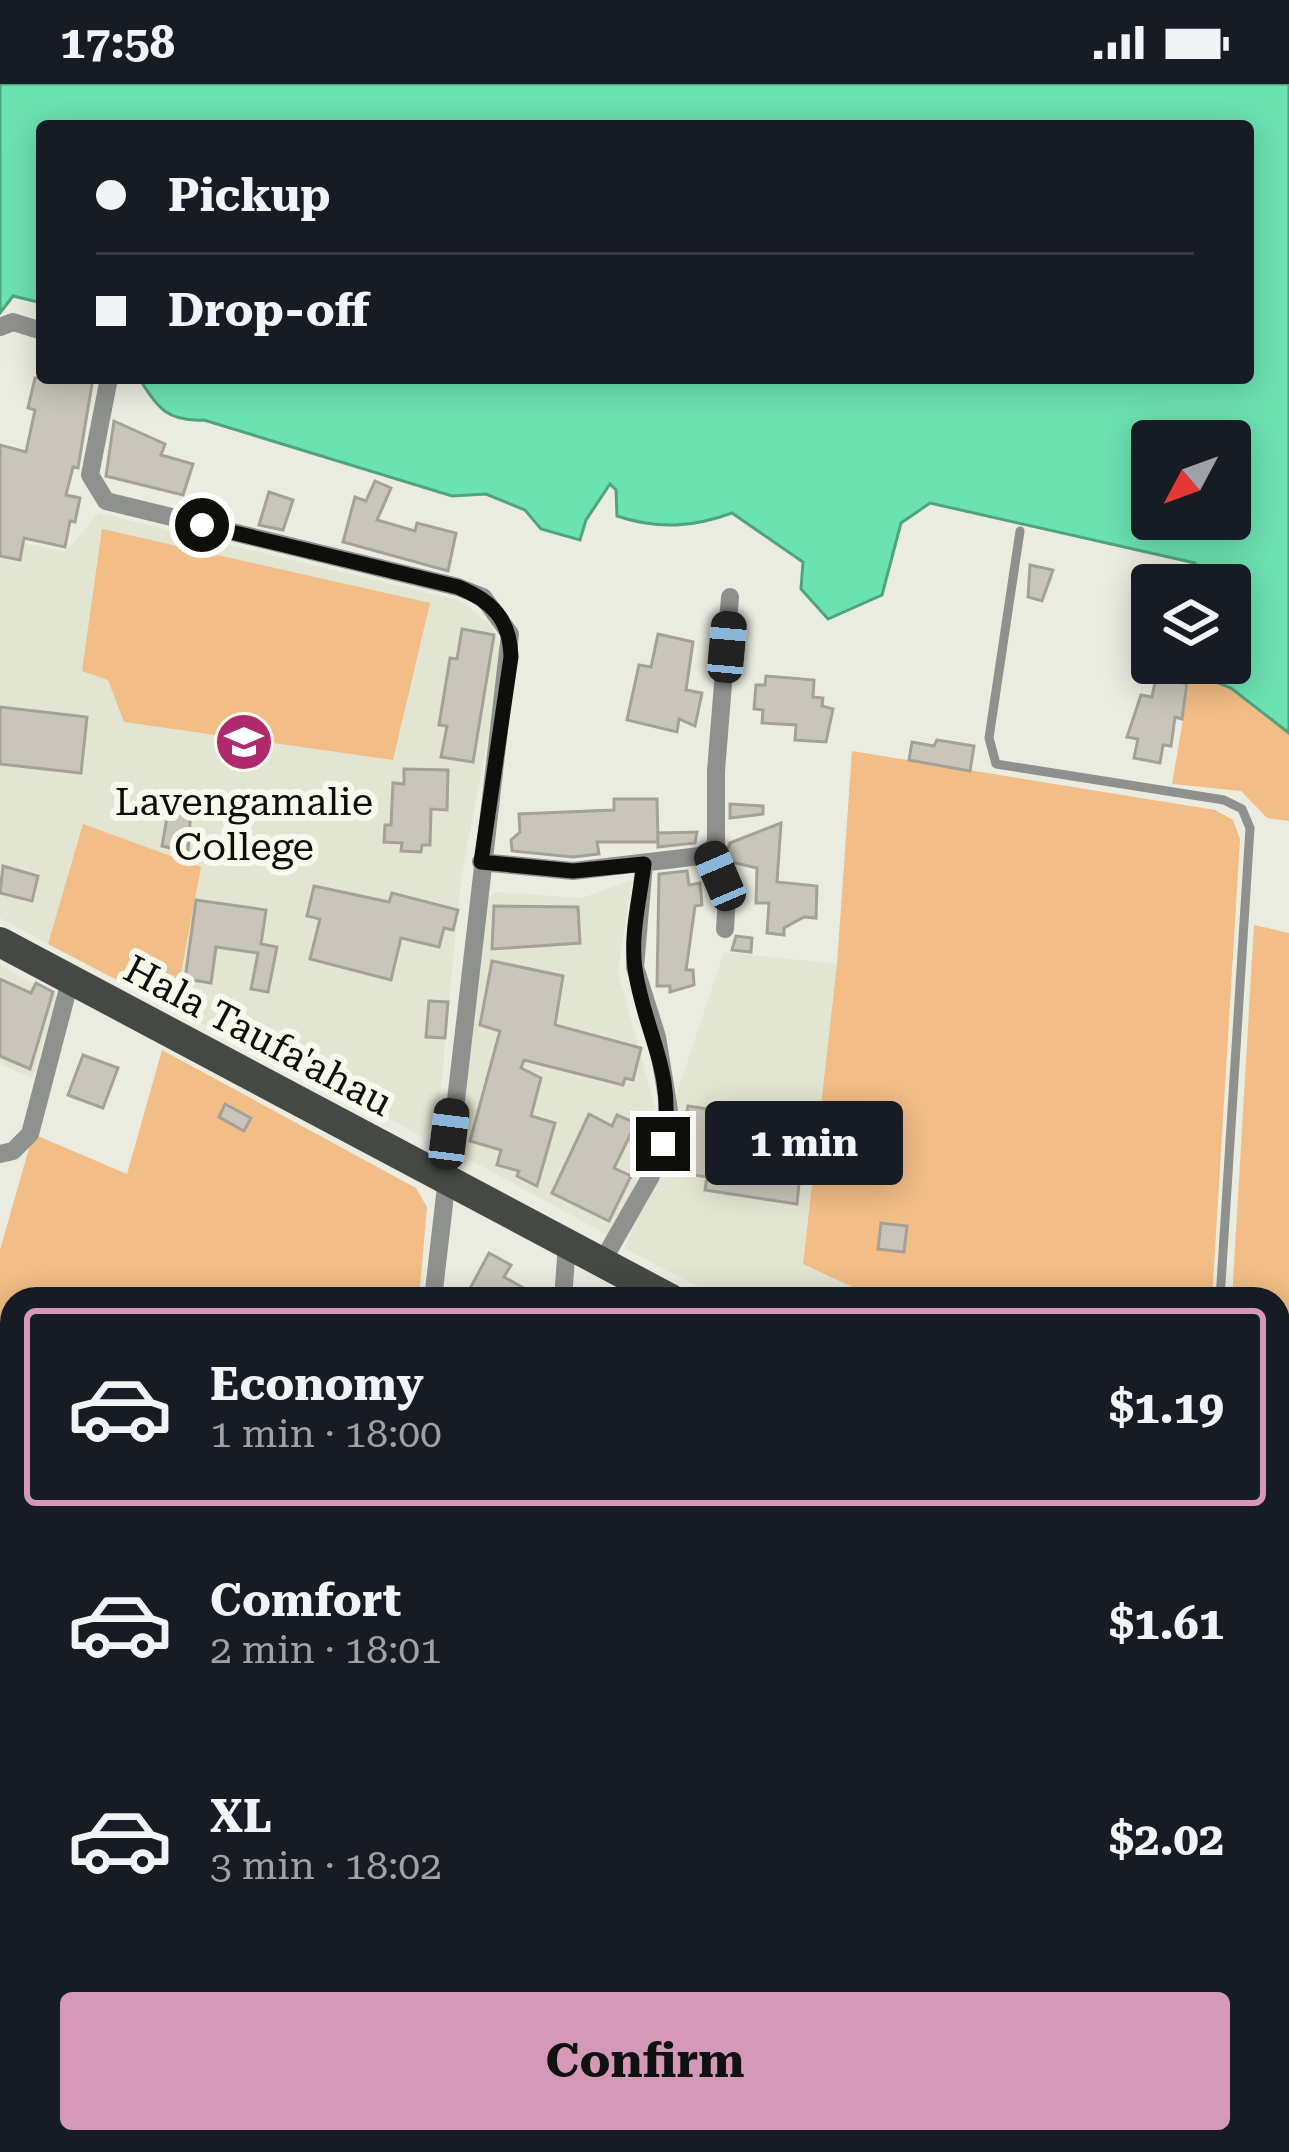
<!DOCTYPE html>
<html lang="en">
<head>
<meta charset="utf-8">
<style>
  body { margin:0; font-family:"Roboto Serif",serif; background:#242831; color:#f1f3f6; height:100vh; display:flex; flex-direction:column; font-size:45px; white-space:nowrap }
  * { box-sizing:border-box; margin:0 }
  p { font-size:39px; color:#9ea1a6 }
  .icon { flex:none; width:66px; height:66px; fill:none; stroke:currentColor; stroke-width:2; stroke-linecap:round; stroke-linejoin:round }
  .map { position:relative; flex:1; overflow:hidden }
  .details { position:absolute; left:0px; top:1203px; width:1290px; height:867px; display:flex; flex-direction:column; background:#171b24; border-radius:36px 36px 0 0; box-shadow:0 6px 30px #0003 }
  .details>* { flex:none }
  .hud { position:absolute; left:36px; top:36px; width:1218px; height:264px; border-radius:12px; box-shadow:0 6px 30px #0003; display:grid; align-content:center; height:264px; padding:0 60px; background:#171b24 }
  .needle { width:78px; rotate:229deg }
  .controls { position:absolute; left:1131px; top:336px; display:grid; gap:24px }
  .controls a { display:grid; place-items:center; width:120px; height:120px; border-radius:12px; background:#171b24; box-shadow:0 6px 30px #0003; font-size:60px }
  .end { position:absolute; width:54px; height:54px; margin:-27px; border:15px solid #0e0f0b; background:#fff; box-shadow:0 0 0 6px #fff }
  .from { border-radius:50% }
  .bubble { position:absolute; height:84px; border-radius:12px; background:#171b24; box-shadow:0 6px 30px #0003; font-size:39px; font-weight:700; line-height:84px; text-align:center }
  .car { position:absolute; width:36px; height:72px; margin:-36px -18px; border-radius:15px; box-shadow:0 0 9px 3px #0007; background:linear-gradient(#222 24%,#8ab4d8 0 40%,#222 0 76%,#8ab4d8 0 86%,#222 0) }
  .hud b { display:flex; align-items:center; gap:42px; height:114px; font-size:45px }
  .hud b+b { border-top:3px solid #363941 }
  .hud i { width:30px; height:30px; background:#f1f3f6 }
  ul { padding:21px 0 0; list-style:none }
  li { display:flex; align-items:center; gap:36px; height:198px; margin:0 24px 18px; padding:0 36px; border:6px solid transparent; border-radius:12px }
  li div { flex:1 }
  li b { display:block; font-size:45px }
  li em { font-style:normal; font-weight:700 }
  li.current { border-color:#d498b8 }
  li>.icon { width:108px; height:108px; stroke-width:1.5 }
  .cta { display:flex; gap:24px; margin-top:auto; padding:24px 60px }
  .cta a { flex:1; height:138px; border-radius:12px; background:#d498b8; color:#111; font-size:48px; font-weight:700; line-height:138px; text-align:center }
  .status { display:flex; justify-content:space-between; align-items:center; height:84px; padding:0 60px; background:#171b24; direction:ltr }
  .status svg { height:33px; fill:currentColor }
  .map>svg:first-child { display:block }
  .built { fill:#e1e5d1 }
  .green { fill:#f2bd86 }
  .water { fill:#6ce2b1; stroke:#50a37f; stroke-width:3; fill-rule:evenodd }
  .building { fill:#c9c5ba; stroke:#a5a196; stroke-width:3 }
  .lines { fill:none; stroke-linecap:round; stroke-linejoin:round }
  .lane { stroke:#8e918d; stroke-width:9 }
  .street { stroke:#8e918d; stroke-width:18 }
  .secondary { stroke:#626761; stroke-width:27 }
  .primary { stroke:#444a43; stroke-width:30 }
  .route { stroke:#0e0f0b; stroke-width:15 }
  .labels { text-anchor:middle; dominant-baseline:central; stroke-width:12; stroke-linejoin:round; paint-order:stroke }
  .poi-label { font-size:39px; fill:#0e0f0b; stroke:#f7f9ed }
  .street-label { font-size:39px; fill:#0e0f0b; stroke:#f7f9ed }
</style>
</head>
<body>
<div class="status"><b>17:58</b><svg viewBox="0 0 49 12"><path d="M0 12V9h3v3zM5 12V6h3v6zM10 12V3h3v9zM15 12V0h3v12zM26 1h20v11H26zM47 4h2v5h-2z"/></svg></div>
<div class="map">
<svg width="1289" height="2068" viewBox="0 0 1289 2068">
  <rect width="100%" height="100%" fill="#eaece0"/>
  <g class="built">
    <polygon points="99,429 461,517 492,542 503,575 461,794 439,1024 424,1054 290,981 174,926 200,783 84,741 48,860 0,834 0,453 65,468"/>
    <polygon points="632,796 618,888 655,1023 634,1102 610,1152 453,1067 480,818 497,808 582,814"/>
    <polygon points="724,868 837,880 803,1179 878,1215 723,1215 625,1165"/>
    <polygon points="0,881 58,913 32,994 0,980"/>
    <rect x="1278" y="1545" width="11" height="132"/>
  </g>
  <g class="green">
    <polygon points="102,445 430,519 393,676 124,638 108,596 82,587"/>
    <polygon points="1191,588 1230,604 1289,593 1289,737 1267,734 1241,707 1172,700"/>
    <polygon points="852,667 1215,726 1233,736 1240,755 1212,1215 878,1215 803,1180 837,880"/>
    <polygon points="83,740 201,783 174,926 48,860"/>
    <polygon points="1254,841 1289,849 1289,1486 1278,1486 1278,1215 1232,1215"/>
    <polygon points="162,966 416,1104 427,1123 419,1215 12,1215 12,1385 0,1384 0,1166 33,1050 127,1090"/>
  </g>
  <path class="water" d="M0 0H1289V649L1231 604 1191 588V579H1230V501H1197L1195 479 930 419 901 439 882 511 828 535 801 505 803 478 732 429C694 443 659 446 617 432L616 406 610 400 586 436 580 456 541 445 525 426 486 410 452 412 204 336C168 338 157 324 139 294H1248V42H42V219L13 212 0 229ZM1152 357H1230V435H1152Z"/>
  <g class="building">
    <polygon points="35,294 93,294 78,384 73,383 66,411 80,414 75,438 70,437 65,463 24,454 20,476 0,472 0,361 26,368 35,326 28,324"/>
    <polygon points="114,337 165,360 161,371 193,380 183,411 106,392"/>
    <polygon points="375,397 391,404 377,436 415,447 417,439 456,449 448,487 343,458 355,413 366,417"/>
    <polygon points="269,408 293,416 283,446 259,441"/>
    <polygon points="1030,481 1053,486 1042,517 1028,513"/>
    <polygon points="462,545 494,551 473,678 441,673 447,642 439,641 450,574 457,575"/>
    <polygon points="658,550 693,558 686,606 702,609 695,642 679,635 677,648 627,636 639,581 651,583"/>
    <polygon points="766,592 814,596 813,613 823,614 822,622 833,625 826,658 795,656 796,641 762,639 763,626 754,625 756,601 765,601"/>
    <polygon points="1156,593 1187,600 1182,635 1175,633 1171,662 1163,661 1160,679 1134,674 1138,655 1127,653 1141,611 1152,613"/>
    <polygon points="0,623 87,633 81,689 0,680"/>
    <polygon points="937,656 974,662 970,687 909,676 912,658 934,662"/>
    <polygon points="404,685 448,686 447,726 431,725 430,761 422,761 421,768 401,767 402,759 384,758 385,741 391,741 393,699 404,700"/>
    <polygon points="177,715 191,724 188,768 162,762 169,722"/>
    <polygon points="614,715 657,715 658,758 597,758 599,770 573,773 512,767 511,756 520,748 519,730 614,726"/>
    <polygon points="730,720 763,722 763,730 730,734"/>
    <polygon points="781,739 777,798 817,802 816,834 804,833 784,844 784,851 767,849 769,819 756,819 757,784 727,777 725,772 730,759"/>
    <polygon points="697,748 695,759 658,763 658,749"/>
    <polygon points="3,782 38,792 32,817 0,809"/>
    <polygon points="687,787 689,801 700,799 702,821 695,822 686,886 693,886 694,901 670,908 670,902 657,902 659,790"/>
    <polygon points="314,802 389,818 392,809 458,826 453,846 444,844 439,863 401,854 391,896 310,875 320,835 307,832"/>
    <polygon points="196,816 266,826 261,860 277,863 268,908 251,905 258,869 216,863 211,899 185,895"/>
    <polygon points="494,822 578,823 580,859 492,865"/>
    <polygon points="736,852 752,854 751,868 732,866"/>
    <polygon points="492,877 563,892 555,941 641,964 633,996 625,994 623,1001 524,976 521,984 541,994 531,1032 555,1039 537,1102 517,1092 519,1087 497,1081 501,1066 470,1057 500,947 480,941"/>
    <polygon points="0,895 31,909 36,899 53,908 30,985 0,972"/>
    <polygon points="429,917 448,918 445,954 426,953"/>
    <polygon points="83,971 118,984 103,1024 68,1011"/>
    <polygon points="225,1020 251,1034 244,1047 219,1033"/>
    <polygon points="688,1022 805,1040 797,1120 705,1106 707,1093 674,1088"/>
    <polygon points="589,1030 612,1042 617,1031 636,1039 614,1084 631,1092 609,1137 552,1109"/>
    <polygon points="881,1139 907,1142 904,1168 878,1165"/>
    <polygon points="489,1169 511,1181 504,1193 543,1215 477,1215 467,1210"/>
  </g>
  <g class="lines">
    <polyline class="lane" points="1020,447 989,654 996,680 1224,716 1242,725 1250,744 1220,1215"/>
    <g class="street">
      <polyline points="0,243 13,238 42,247"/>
      <polyline points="109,294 90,391 106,417 458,503 483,513 510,550 433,1215"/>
      <polyline points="709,768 727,812 725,845"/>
      <polyline points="481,778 573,787 700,772 716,762 716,687 730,513"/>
      <polyline points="0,1070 13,1067 30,1050 70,897"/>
      <polyline points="602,1178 651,1092 669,1026 657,953 635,883 644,780"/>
      <polyline points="563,1215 567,1160"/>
      <polyline points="0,1846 12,1846"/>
      <polyline points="1278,2039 1289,2039"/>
      <polyline points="100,2058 100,2068"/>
      <polyline points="0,2065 54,2058"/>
      <polyline points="929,2068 929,2058"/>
    </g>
    <polyline class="secondary" points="0,1517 12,1517"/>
    <g class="primary">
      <polyline points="0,858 671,1215"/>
      <polyline points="1278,1511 1289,1512"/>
    </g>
  </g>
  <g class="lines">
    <path class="route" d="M202 441 458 503C492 517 510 535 511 573L481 778 573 787 644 780C640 813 630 851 635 885 645 952 676 986 663 1060"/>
  </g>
  <defs>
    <symbol id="school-disc" viewBox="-11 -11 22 22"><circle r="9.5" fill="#b0296d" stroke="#f7f9ed"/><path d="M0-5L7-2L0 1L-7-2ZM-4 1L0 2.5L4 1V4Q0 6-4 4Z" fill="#fff"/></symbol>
  </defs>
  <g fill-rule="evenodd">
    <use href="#school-disc" x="211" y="625" width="66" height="66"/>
  </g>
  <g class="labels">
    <g class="poi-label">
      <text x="244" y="718">Lavengamalie<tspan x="244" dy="45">College</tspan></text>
    </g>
    <g class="street-label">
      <text transform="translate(258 952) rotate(28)">Hala Taufa'ahau</text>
    </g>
  </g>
</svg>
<div class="controls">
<a><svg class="needle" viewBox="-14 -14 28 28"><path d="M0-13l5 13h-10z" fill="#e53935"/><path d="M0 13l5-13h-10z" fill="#9ea1a6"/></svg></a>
<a><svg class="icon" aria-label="layers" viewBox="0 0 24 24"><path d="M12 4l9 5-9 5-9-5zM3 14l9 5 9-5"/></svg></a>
</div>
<i class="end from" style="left:202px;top:441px"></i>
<i class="end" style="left:663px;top:1060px"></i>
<div class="bubble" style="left:705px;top:1017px;width:198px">1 min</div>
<i class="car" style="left:727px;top:563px;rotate:5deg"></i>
<i class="car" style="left:720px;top:792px;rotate:337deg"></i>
<i class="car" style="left:449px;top:1050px;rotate:7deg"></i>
<div class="hud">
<b><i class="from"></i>Pickup</b>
<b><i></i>Drop-off</b>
</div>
<section class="details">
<ul>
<li class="current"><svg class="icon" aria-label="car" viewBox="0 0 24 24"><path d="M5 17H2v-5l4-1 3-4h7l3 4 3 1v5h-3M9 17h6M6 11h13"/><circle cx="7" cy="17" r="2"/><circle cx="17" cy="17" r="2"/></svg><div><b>Economy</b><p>1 min · 18:00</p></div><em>$1.19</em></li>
<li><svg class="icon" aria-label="car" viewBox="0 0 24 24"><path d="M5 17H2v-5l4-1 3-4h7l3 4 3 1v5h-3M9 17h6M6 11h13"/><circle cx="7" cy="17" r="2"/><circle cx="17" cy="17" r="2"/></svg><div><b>Comfort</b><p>2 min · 18:01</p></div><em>$1.61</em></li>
<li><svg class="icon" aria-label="car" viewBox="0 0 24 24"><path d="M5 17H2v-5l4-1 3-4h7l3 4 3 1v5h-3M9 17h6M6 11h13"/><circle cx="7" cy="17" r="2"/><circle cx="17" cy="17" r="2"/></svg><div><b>XL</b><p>3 min · 18:02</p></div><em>$2.02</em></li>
</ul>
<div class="cta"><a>Confirm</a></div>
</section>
</div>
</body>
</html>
